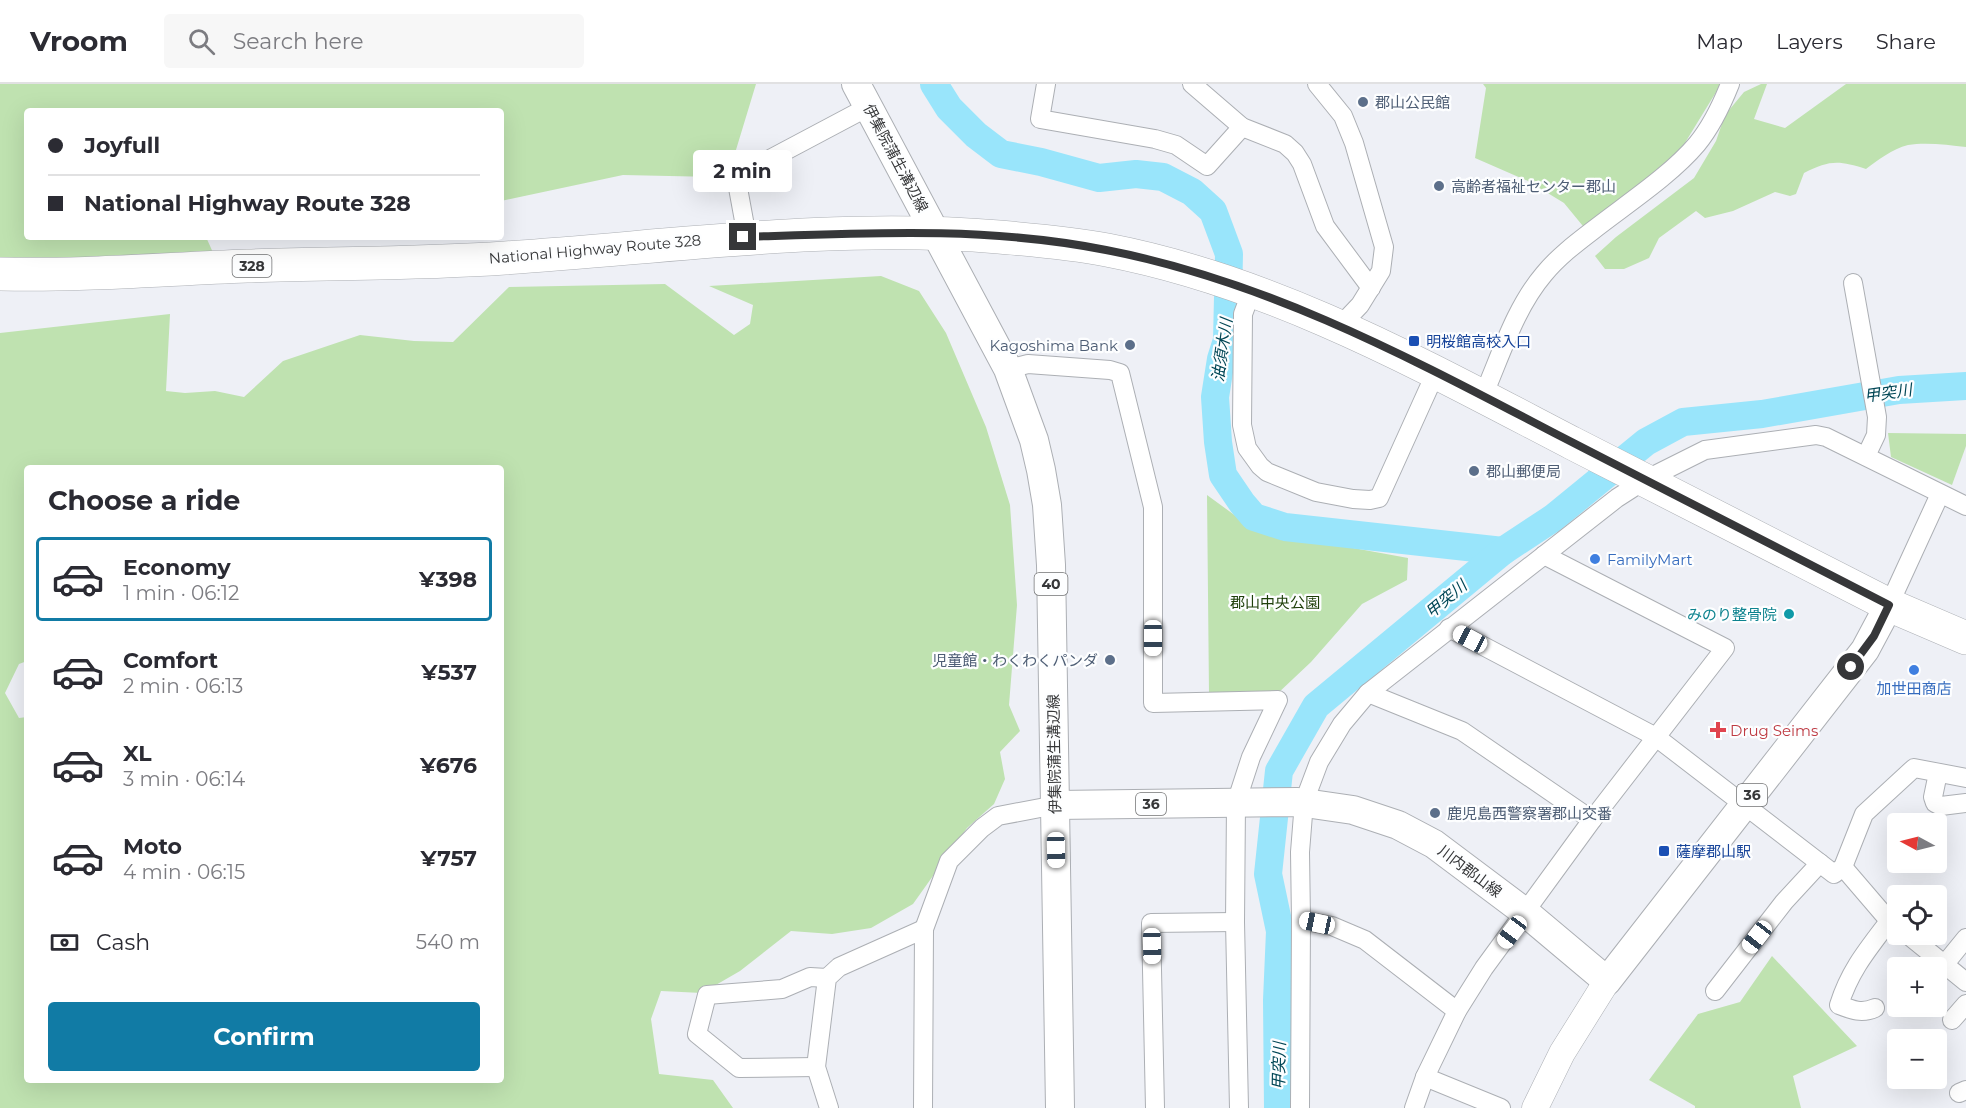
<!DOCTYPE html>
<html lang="en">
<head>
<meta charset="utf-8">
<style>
  body { margin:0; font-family:Montserrat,"Noto Sans JP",sans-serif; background:#f7f7f7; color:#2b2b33; height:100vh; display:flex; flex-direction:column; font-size:22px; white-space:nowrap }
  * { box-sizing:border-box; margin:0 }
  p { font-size:20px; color:#7c7c81 }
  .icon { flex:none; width:33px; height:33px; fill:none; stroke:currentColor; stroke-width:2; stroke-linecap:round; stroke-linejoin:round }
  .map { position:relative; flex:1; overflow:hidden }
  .panel { position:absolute; left:24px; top:381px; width:480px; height:618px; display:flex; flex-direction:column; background:#fff; border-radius:6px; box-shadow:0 6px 24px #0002 }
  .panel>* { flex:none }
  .top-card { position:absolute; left:24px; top:24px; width:480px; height:132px; border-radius:6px; box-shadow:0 6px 24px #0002; display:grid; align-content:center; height:132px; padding:0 24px; background:#fff }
  .needle { width:39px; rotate:277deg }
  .fabs { position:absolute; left:1887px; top:729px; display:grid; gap:12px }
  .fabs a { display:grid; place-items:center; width:60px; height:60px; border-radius:6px; background:#fff; box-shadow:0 6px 24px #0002; font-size:30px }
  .end { position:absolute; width:27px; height:27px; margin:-14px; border:8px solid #363739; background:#fff; box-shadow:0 0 0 3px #fff }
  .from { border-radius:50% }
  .bubble { position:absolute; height:42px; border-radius:6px; background:#fff; box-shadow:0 6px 24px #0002; font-size:20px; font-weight:700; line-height:42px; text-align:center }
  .car { position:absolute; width:18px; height:36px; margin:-18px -9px; border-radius:8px; box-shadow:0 0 4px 2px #0007; background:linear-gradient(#fff 24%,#345 0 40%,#fff 0 76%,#345 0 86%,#fff 0) }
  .top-card b { display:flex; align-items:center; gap:21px; height:57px; font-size:22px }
  .top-card b+b { border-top:2px solid #e1e1e2 }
  .top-card i { width:15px; height:15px; background:#2b2b33 }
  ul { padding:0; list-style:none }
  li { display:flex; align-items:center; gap:18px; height:84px; margin:0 12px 9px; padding:0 12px; border:3px solid transparent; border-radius:6px }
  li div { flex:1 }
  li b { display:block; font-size:22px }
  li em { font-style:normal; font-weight:700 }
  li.on { border-color:#117ba5 }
  li>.icon { width:54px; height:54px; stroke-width:1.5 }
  h2 { padding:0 24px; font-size:27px; line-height:72px }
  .pay { display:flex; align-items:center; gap:15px; height:66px; padding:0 24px; font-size:22px }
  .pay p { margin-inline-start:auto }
  .primary-button { display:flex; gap:12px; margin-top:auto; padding:12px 24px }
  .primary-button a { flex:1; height:69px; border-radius:6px; background:#117ba5; color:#fff; font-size:24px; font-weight:700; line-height:69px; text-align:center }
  header { display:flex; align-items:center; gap:36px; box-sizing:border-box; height:84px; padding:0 30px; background:#fff; border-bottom:2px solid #e1e1e2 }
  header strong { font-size:28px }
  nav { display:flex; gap:33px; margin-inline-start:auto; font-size:21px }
  .search { width:420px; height:54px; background:#f7f7f7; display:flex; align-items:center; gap:15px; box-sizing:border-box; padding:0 21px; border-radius:6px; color:#7c7c81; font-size:22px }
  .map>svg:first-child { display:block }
  .green { fill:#bfe2b0; fill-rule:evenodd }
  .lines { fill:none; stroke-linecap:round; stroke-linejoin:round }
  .river { stroke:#99e5fb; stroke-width:28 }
  .street-casing { stroke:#acafb4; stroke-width:20 }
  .secondary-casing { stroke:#acafb4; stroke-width:27 }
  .primary-casing { stroke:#acafb4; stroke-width:30 }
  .highway-casing { stroke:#acafb4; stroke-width:34 }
  .street { stroke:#fff; stroke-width:18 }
  .secondary { stroke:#fff; stroke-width:26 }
  .primary { stroke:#fff; stroke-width:28 }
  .highway { stroke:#fff; stroke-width:33 }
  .route { stroke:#363739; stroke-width:8 }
  .service-dot { fill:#5c6f8a; stroke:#fdfeff; stroke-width:2 }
  .transit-dot { fill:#1a4fb4; stroke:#fdfeff; stroke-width:2 }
  .shop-dot { fill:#3f7fe0; stroke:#fdfeff; stroke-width:2 }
  .culture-dot { fill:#0f9aa8; stroke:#fdfeff; stroke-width:2 }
  .health-dot { fill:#e0444e; stroke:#fdfeff; stroke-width:2 }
  .labels { text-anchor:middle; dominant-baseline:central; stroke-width:4.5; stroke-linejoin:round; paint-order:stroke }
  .shield { fill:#fdfeff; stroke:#727374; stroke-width:1.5 }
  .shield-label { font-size:14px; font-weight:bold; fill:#363739 }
  .service-label { font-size:15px; fill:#4e5e75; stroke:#fdfeff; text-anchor:start }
  .street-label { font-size:15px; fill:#363739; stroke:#fdfeff }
  .transit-label { font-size:15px; fill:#164399; stroke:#fdfeff; text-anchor:start }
  .shop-label { font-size:15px; fill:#366cbe; stroke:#fdfeff; text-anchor:start }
  .park-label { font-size:15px; fill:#1f400b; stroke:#fdfeff }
  .culture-label { font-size:15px; fill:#0d838f; stroke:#fdfeff; text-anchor:end }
  .health-label { font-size:15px; fill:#be3a42; stroke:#fdfeff; text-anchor:start }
  .water-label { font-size:16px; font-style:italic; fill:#004655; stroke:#fdfeff }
</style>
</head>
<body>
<header>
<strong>Vroom</strong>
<div class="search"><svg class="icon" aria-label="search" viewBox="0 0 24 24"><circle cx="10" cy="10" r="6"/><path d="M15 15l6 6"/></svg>Search here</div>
<nav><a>Map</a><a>Layers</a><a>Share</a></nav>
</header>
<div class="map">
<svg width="1966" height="1024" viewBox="0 0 1966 1024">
  <rect width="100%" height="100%" fill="#eef0f6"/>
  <g class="green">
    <polygon points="0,0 756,0 732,79 715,93 623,91 501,117 501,27 27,27 27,153 206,153 215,173 0,175"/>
    <polygon points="1483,0 1721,0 1680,67 1587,147 1564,119 1528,97 1475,74 1486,4"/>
    <path d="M1761 0H1767L1754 35 1785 44 1846 0H1966V63C1948 61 1926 58 1908 61 1892 65 1878 76 1866 85 1839 76 1829 76 1804 89L1796 110 1790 112 1775 108 1733 127 1705 134 1696 127 1659 154 1649 174 1624 185H1605L1595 172 1616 153 1694 94 1716 57 1725 31 1744 8Z"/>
    <path d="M881 192 919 207 946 249 986 343 1010 421 1017 521 1009 621 1020 647 1000 668 1005 695 994 720 967 744 913 820 871 844 832 850 791 847 740 887 702 909 661 907 651 935 659 990 713 996 733 1024H0V249L170 230 166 307 185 309 215 307 244 313 283 277 360 251 414 257 453 258 509 203 665 200 734 251 750 240 753 221 709 202ZM27 384H501V996H27V633L19 634 5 609 19 580 27 577Z"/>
    <polygon points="1888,349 1966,350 1966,362 1952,401 1891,373"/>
    <polygon points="1207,411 1255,446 1408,474 1407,496 1362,520 1311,578 1276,611 1209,609"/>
    <polygon points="1772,872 1857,962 1793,992 1801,1024 1695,1024 1695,1022 1649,996 1698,930 1740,918"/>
  </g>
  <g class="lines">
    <g class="river">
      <polyline points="934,0 949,24 976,51 1001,70 1041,78 1099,94 1136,90 1163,93 1192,108 1213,127 1229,170 1227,256 1221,275 1215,313 1218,358 1223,391 1242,419 1254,433 1285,443 1503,467"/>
      <polyline points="1278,1024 1277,916 1280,847 1268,790 1279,687 1316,622 1503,467 1553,434 1646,358 1683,338 1762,330 1899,306 1966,302"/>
    </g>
    <defs>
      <g id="street">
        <polyline points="1046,0 1040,35 1155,55 1176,61 1207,82 1242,43"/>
        <polyline points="1192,0 1242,43 1285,60 1295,69 1302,80 1325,142 1371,204"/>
        <polyline points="1317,0 1343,32 1354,59 1384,163 1381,187 1360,221 1340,242"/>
        <polyline points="747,153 736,93 868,23"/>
        <polyline points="1853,199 1877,333 1876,351 1866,372"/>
        <polyline points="1252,206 1243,230 1242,341 1247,364 1260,382 1267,388 1316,408 1353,415 1370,416 1379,414 1436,288"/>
        <polyline points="1008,285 1028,280 1110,286 1120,289 1153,423 1153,619 1278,616 1251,673 1236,719 1235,838 1239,1024"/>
        <path d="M1483 312C1501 271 1515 224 1544 190 1558 173 1575 160 1592 147 1625 121 1670 92 1697 60 1711 43 1722 20 1730 0"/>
        <polyline points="1889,521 1940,410"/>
        <polyline points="1449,544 1656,653 1834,790 1843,783 1864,730 1914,684 1966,694"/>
        <polyline points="1368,609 1342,640 1319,678 1304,718 1300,768 1301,836 1332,842 1365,856 1457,927"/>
        <polyline points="1938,689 1933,713 1935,719 1941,722 1966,719"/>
        <polyline points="1592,736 1462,647 1368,609 1617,414 1645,396 1705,366 1816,351 1826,353 1966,422"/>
        <polyline points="1843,783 1885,832 1898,843"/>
        <polyline points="1907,850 1966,898"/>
        <polyline points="1944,881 1966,854"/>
        <polyline points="1715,907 1784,818 1820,779"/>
        <path d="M1875 924C1862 930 1852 926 1839 921 1850 886 1868 865 1890 836"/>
        <polyline points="1952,936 1966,920"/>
        <polyline points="816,983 739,984 697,950 707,911 782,905 810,893 827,894"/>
        <polyline points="1425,993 1501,1024"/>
        <polyline points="1959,1009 1966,1006"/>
        <polyline points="829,1024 816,983 827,894 839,883 924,845"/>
        <polyline points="923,1024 924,845 949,777 982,744 998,732 1056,721"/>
        <polyline points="1155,1024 1151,839 1235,838"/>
        <polyline points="1300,1024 1301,836"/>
        <polyline points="1414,1024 1425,993 1457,927 1484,884 1592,736 1725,564 1544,471"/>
      </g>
      <polyline id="secondary" points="1535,1024 1562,969 1607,897"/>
      <g id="primary">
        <polyline points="856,0 1008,285 1034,356 1041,386 1047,421 1051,481 1060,1024"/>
        <polyline points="1056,721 1298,718 1353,726 1398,741 1434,760 1526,829 1607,897 1865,566 1889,521"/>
      </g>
      <path id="highway" d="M0 190C82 192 165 185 247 182 333 179 419 180 505 174 670 163 833 139 999 153 1035 156 1071 159 1107 166 1274 198 1422 281 1572 359 1677 413 1783 467 1889 521L1966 554"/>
    </defs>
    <use href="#street" class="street-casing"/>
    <use href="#secondary" class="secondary-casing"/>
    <use href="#primary" class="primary-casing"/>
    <use href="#highway" class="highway-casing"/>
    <use href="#street" class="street"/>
    <use href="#secondary" class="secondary"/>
    <use href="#primary" class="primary"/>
    <use href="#highway" class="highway"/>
  </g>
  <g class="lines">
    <path class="route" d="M743 153C864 149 986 142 1106 166 1271 198 1412 275 1560 352 1669 409 1779 465 1889 521L1874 552 1851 583"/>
  </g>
  <g class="service-dot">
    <circle cx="1363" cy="18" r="6"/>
    <circle cx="1439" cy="102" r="6"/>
    <circle cx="1130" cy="261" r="6"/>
    <circle cx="1474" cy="387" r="6"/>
    <circle cx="1110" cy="576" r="6"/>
    <circle cx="1435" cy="729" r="6"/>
  </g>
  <g class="transit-dot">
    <rect x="1408" y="251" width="12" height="12" rx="3"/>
    <rect x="1658" y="761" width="12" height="12" rx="3"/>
  </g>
  <g class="shop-dot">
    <circle cx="1595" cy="475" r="6"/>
    <circle cx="1914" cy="586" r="6"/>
  </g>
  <circle class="culture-dot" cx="1789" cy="530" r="6"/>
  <path class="health-dot" d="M1715 637h6v6h6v6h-6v6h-6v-6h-6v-6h6z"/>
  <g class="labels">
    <g class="shield">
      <rect x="232.5" y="171" width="39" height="22" rx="4.5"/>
      <rect x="1034.5" y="489" width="33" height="22" rx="4.5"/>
      <rect x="1737" y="700" width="30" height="22" rx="4.5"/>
      <rect x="1136" y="709" width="30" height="22" rx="4.5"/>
    </g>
    <g class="shield-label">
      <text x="252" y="182">328</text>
      <text x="1051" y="500">40</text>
      <text x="1752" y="711">36</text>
      <text x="1151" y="720">36</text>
    </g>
    <g class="service-label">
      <text x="1375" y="18">郡山公民館</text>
      <text x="1451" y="102">高齢者福祉センター郡山</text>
      <text x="1118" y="261" text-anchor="end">Kagoshima Bank</text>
      <text x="1486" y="387">郡山郵便局</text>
      <text x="1098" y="576" text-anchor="end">児童館・わくわくパンダ</text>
      <text x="1447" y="729">鹿児島西警察署郡山交番</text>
    </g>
    <g class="street-label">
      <text transform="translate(896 74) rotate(62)">伊集院蒲生溝辺線</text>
      <text transform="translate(595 165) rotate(-5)">National Highway Route 328</text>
      <text transform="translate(1054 670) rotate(-91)">伊集院蒲生溝辺線</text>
      <text transform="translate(1470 787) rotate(37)">川内郡山線</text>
    </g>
    <g class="transit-label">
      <text x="1426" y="257">明桜館高校入口</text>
      <text x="1676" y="767">薩摩郡山駅</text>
    </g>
    <g class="shop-label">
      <text x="1607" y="475">FamilyMart</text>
      <text x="1914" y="604" text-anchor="middle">加世田商店</text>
    </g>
    <g class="park-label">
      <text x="1275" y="518">郡山中央公園</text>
    </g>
    <g class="culture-label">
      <text x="1777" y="530">みのり整骨院</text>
    </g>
    <g class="health-label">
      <text x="1730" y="646">Drug Seims</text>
    </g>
    <g class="water-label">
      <text transform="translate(1222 266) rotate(-82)">油須木川</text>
      <text transform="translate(1888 309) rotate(-8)">甲突川</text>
      <text transform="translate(1446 515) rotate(-40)">甲突川</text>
      <text transform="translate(1279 982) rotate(-89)">甲突川</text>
    </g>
  </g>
</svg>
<div class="fabs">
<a><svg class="needle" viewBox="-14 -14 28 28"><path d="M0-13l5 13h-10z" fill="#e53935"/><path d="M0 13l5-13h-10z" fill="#7c7c81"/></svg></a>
<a><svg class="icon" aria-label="locate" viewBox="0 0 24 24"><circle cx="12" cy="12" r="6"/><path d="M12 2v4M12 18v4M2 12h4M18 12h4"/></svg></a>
<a>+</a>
<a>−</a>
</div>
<i class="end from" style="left:1851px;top:583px"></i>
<i class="end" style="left:743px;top:153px"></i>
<div class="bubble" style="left:693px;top:66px;width:99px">2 min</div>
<i class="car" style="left:1153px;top:554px;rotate:180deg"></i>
<i class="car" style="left:1470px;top:555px;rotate:298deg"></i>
<i class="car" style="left:1056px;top:766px;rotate:179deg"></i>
<i class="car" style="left:1317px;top:839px;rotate:282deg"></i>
<i class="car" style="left:1512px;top:848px;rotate:217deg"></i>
<i class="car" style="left:1757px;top:853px;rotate:218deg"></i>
<i class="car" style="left:1152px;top:862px;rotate:179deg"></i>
<div class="top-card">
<b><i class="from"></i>Joyfull</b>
<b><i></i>National Highway Route 328</b>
</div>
<section class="panel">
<h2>Choose a ride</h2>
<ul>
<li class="on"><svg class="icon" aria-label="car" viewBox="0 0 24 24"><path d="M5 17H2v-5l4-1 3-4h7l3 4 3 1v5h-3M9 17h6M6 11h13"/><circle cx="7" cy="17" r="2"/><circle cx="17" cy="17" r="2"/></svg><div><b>Economy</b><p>1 min · 06:12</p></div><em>¥398</em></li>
<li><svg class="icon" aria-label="car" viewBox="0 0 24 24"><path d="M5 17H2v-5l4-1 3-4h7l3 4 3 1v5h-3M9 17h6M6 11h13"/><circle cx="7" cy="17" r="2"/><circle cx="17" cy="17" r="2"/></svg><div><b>Comfort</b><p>2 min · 06:13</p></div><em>¥537</em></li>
<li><svg class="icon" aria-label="car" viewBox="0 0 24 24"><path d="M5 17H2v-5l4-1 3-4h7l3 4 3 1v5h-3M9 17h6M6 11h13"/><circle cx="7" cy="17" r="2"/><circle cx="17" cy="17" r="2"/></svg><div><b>XL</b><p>3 min · 06:14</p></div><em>¥676</em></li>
<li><svg class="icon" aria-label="car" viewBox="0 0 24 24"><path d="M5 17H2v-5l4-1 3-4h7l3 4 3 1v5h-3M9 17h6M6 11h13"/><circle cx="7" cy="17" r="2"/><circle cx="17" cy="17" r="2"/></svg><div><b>Moto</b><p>4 min · 06:15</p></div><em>¥757</em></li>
</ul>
<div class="pay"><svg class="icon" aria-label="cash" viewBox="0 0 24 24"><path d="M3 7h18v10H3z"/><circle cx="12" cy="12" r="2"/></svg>Cash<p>540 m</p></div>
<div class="primary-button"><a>Confirm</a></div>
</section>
</div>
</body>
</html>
